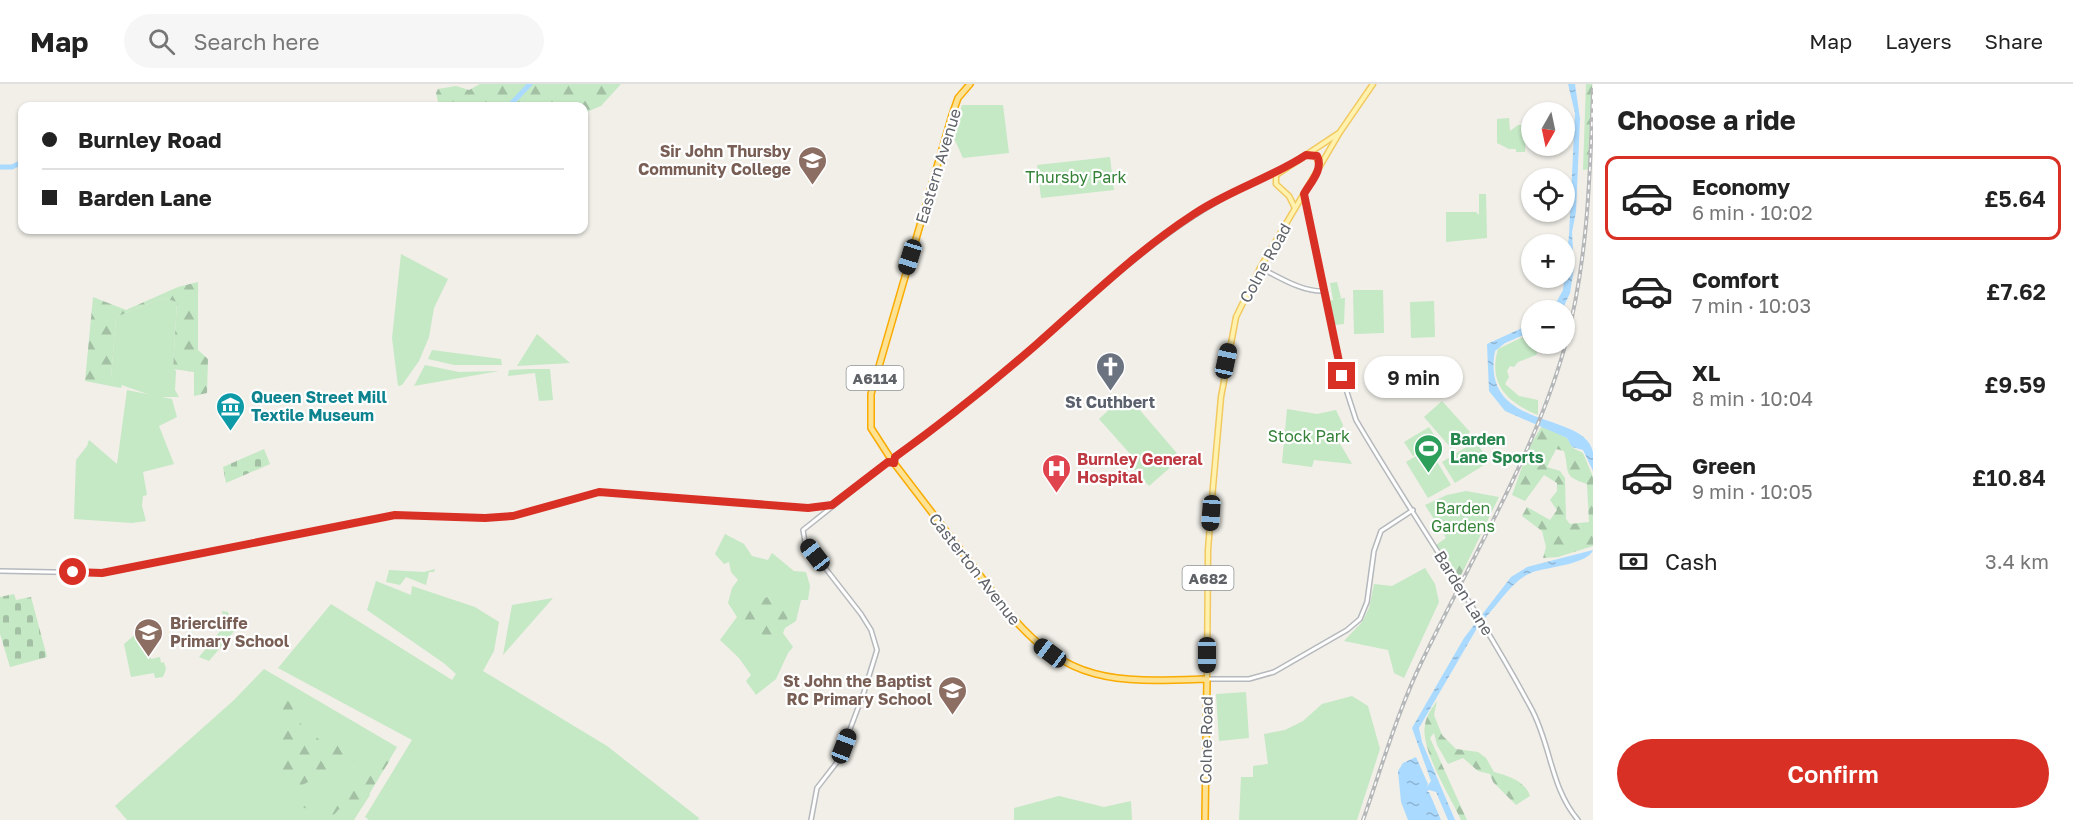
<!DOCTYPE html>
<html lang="en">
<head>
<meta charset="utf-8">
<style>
  body { margin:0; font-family:"Golos Text",sans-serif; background:#f6f6f6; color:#222; height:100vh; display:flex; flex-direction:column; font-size:22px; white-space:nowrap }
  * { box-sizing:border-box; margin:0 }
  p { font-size:20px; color:#767676 }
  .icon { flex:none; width:33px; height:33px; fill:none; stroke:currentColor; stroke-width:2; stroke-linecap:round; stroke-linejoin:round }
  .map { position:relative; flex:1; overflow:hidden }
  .panel { display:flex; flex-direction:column; background:#fff; width:480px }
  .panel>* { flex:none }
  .guide { position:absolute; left:18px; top:18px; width:570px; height:132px; border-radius:12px; box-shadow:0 2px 4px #0004; display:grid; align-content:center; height:132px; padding:0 24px; background:#fff }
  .needle { width:39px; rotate:189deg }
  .buttons { position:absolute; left:1521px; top:18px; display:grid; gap:12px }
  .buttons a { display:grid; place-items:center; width:54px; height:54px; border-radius:50%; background:#fff; box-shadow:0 2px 4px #0004; font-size:30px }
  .end { position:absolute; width:27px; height:27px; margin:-14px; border:8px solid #d93025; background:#fff; box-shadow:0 0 0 3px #fff }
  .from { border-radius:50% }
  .bubble { position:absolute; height:42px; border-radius:21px; background:#fff; box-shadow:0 2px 4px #0004; font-size:20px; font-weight:600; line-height:42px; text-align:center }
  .car { position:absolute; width:18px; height:36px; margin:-18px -9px; border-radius:8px; box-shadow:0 0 4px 2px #0007; background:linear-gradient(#222 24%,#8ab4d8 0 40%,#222 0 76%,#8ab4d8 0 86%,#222 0) }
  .guide b { display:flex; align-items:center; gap:21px; height:57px; font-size:22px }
  .guide b+b { border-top:2px solid #e0e0e0 }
  .guide i { width:15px; height:15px; background:#222 }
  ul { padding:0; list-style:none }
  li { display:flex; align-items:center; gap:18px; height:84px; margin:0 12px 9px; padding:0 12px; border:3px solid transparent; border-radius:12px }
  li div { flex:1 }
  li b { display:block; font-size:22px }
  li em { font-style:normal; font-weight:600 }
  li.selected { border-color:#d93025 }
  li>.icon { width:54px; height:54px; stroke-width:1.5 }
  h2 { padding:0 24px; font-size:27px; line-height:72px }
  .pay { display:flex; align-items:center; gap:15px; height:66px; padding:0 24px; font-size:22px }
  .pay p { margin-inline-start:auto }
  .button { display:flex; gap:12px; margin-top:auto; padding:12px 24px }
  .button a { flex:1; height:69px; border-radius:36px; background:#d93025; color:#fff; font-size:24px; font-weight:600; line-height:69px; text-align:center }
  header { display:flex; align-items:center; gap:36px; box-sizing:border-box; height:84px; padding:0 30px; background:#fff; border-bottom:2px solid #e0e0e0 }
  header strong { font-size:28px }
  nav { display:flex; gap:33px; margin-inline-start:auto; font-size:21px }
  .search { width:420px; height:54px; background:#f6f6f6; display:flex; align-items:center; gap:15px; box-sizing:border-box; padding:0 21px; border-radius:33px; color:#767676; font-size:22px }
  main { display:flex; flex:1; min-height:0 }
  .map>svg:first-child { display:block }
  .green { fill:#c5e8c5 }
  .forest { fill:url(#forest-firs); fill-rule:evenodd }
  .cemetery { fill:url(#cemetery-stones) }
  .water { fill:url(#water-ripples) }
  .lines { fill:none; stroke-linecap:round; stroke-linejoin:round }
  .river { stroke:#aadaff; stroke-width:5 }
  .minor-casing { stroke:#b5b8bc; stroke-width:6 }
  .major-casing { stroke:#f2c960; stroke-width:7 }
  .highway-casing { stroke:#f9ab00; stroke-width:8 }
  .minor { stroke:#fff; stroke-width:3 }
  .major { stroke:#fff2af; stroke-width:4 }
  .highway { stroke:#fde293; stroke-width:5 }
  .rail-casing { stroke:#b6b7b8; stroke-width:4 }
  .rail { stroke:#fff; stroke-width:1.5; stroke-dasharray:4.5; stroke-linecap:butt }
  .route { stroke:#d93025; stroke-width:8 }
  .labels { text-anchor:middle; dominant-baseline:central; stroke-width:4.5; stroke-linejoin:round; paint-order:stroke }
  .shield { fill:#fff; stroke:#8f9295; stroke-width:1.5 }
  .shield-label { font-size:15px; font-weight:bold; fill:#5f6368 }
  .education-label { font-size:16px; font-weight:bold; fill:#785e54; stroke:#fff; text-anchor:end }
  .street-label { font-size:16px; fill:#5f6368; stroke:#fff }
  .park-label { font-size:16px; fill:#348238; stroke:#fff }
  .culture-label { font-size:16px; font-weight:bold; fill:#0d838f; stroke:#fff; text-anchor:start }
  .worship-label { font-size:16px; font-weight:bold; fill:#5b616d; stroke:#fff }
  .leisure-label { font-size:16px; font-weight:bold; fill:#27864d; stroke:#fff; text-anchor:start }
  .health-label { font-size:16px; font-weight:bold; fill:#be3a42; stroke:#fff; text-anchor:start }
</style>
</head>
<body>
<header>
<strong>Map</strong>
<div class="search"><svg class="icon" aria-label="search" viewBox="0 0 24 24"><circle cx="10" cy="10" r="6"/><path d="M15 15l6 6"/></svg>Search here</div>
<nav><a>Map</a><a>Layers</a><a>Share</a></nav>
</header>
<main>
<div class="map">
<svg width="1593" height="736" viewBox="0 0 1593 736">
  <defs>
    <pattern id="forest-firs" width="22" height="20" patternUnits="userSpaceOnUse" patternTransform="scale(1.5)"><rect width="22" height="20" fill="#c5e8c5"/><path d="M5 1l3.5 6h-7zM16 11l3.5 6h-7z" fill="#a3c0a4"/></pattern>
    <pattern id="cemetery-stones" width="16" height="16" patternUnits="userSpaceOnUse" patternTransform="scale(1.5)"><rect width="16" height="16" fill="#c5e8c5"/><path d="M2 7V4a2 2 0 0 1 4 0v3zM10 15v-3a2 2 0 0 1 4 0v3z" fill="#a3c0a4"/></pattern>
    <pattern id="water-ripples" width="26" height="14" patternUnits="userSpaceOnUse" patternTransform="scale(1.5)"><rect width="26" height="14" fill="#aadaff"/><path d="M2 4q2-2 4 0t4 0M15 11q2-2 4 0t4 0" fill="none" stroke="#8eb4d2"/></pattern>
  </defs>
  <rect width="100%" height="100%" fill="#f1efe8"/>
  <g class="green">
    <polygon points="962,21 1003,21 1009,69 963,74 953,52"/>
    <polygon points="1509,34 1510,47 1518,41 1526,41 1525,68 1516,68 1516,65 1509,65 1497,59 1497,35"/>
    <polygon points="1110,73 1114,106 1041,114 1037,81"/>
    <polygon points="1479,110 1486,110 1487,154 1446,158 1446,128 1476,128 1479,131"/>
    <polygon points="401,170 448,195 434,224 429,253 419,277 402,301 398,302 392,254"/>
    <polygon points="1337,198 1341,214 1336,215 1345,214 1344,240 1334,241 1329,217 1333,216 1330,199"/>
    <polygon points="1353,206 1383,206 1384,249 1354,250"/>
    <polygon points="163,214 177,218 173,284 176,287 175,306 179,313 156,313 113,298 111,294 116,233"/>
    <polygon points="1434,217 1435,253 1411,254 1410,218"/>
    <path d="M1531 249 1532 260H1551L1550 261 1542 260 1536 271 1518 278 1514 283 1510 282 1507 287 1509 293 1505 300 1519 312 1538 316V331C1506 318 1488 299 1498 265Z"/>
    <polygon points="537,250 570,279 517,282"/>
    <polygon points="432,266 501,275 502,281 454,281 428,275"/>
    <polygon points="425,281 459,288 499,287 414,302"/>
    <polygon points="529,285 550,285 553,316 539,317 535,289 508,292 509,286"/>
    <polygon points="127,306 172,315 177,333 159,342 174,380 143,388 147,411 143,412 142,422 146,437 132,439 74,435 76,376 87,362 89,356 117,380"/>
    <polygon points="1126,310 1181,374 1149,402 1131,381 1132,372 1099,335"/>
    <polygon points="1442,317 1470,348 1451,364 1424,333"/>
    <polygon points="1287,325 1317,330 1336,326 1343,341 1339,358 1352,380 1314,376 1312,383 1282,379"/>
    <polygon points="1429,343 1438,357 1413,372 1404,358"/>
    <polygon points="1476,357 1489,378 1455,399 1442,378"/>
    <polygon points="1429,364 1451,401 1428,414 1406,378"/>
    <polygon points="1466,407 1499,413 1458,497 1436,461 1446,454 1425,421 1447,411"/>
    <polygon points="725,450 744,460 752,472 768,476 772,469 794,487 806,488 810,502 808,516 801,516 796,537 785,544 783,549 793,563 788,569 776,595 756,611 746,597 751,591 739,574 720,556 737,533 728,519 732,504 738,496 731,488 729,478 724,480 715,470"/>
    <polygon points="1425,484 1435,500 1439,518 1404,594 1394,589 1388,566 1344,557 1362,538 1369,524 1374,500 1392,502"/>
    <polygon points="435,485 434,488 429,488 426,501 406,493 400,501 386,498 389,486 424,488"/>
    <polygon points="376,497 411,511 412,502 475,523 499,538 494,567 483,587 607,662 699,734 698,736 369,736 365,733 412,656 278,584 331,520 452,596 456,590 445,580 367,526"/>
    <polygon points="553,514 503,571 512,521"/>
    <polygon points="222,527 228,528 231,540 236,545 209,577 199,573 225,541"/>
    <polygon points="138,548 142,555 146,555 151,575 160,573 161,579 164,578 166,585 163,593 155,594 154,589 131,593 124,560"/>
    <polygon points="264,585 397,663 354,736 127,736 115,722 234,616"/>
    <polygon points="1246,608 1249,654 1219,657 1216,610"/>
    <polygon points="1352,612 1368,622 1380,665 1357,736 1239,736 1241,693 1253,693 1253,682 1268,680 1264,650 1285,646 1303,637 1322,620"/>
    <polygon points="1059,712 1104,723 1131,717 1132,736 1014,736 1014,724"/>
  </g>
  <g class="forest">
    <polygon points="480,0 621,0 601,22 584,29 584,22 439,22 436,9 438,5 456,2 469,6"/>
    <polygon points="1586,0 1592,0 1592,12 1589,85 1583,86"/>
    <polygon points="198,198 198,266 208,275 207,309 194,312 194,288 173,285 177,218 163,214 116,233 111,294 113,298 122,300 121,304 85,297 93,213 126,226 178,203"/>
    <path d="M1542 342 1567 354 1573 364 1583 369 1593 393V462L1558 473 1543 474 1546 463 1542 447 1522 432 1527 423 1550 436 1557 426 1550 416 1557 407V399L1544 391 1525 417 1512 411 1530 361ZM1556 365 1564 367C1570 389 1562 392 1587 400L1589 438 1570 440 1566 435 1565 394 1560 387 1547 383Z"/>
    <polygon points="1474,449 1480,452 1458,497 1447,478 1460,464 1465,466"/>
    <path d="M768 513H785C798 534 785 531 780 549L765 552 742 540C736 522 753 518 768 513Z"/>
    <polygon points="283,613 291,619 300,639 321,657 331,655 333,658 326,662 329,665 337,660 359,675 321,690 282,660 280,616"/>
    <path d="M1437 617 1434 631 1442 651 1456 665 1478 668 1486 674 1494 688C1509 692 1525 697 1530 712L1516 721 1493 698 1490 690 1478 687 1463 674 1448 680 1437 661 1434 649 1430 654 1467 736H1461C1451 714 1420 665 1425 641 1426 632 1432 624 1437 617Z"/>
    <path d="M287 669 310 686 314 693C304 703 296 703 282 703L276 697 279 675Z"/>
    <polygon points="387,675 390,676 374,701 365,701 370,711 355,734 342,718"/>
    <polygon points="332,713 350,732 339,725 332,733 299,722 318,721"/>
  </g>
  <g class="cemetery">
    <polygon points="264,365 270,380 226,399 223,383"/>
    <polygon points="14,510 16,516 31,513 47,573 10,583 0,550 0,513"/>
  </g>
  <g class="water">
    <polygon points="1568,0 1575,0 1580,35 1576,128 1572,148 1574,184 1570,209 1564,222 1561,226 1552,226 1563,206 1569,151 1575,29"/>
    <path d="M1531 240V248L1505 259 1495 267C1480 348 1584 326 1593 368 1593 374 1593 381 1593 387L1583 366 1572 363 1567 354 1505 327 1489 307 1487 260Z"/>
    <path d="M1593 466C1588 480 1548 483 1533 488 1511 496 1497 524 1480 539L1419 644 1422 658 1455 736H1448L1436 708 1429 706 1427 708H1429L1441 736H1408L1401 718 1398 687 1403 679 1416 673 1428 700 1426 704 1431 697 1412 644 1464 554 1511 493 1527 483Z"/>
  </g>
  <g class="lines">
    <g class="river">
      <polyline points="509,22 530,0"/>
      <polyline points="0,83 12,83 22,78"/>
    </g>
    <defs>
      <g id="minor">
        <path d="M1304 110 1344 299 1356 336C1413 433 1478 525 1531 624 1551 660 1550 703 1578 736"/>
        <path d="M1260 184C1280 193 1301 208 1324 207"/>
        <path d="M895 373C944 338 992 300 1037 260 1113 193 1181 127 1276 89"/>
        <polyline points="0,487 102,489 396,431 485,434 513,432 599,408 808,424 832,421"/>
        <polyline points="1207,595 1249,595 1274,588 1347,546 1360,535 1367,518 1374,467 1381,447 1413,426"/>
        <polyline points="811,736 817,704 838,677 864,608 877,566 871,546 861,530 805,458 803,446 888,378"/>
      </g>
      <g id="major">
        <polyline points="1307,71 1316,72 1319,81"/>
        <polyline points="1295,124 1289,112 1276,100 1276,91 1339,49"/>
        <polyline points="1207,595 1208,466 1213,403 1221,313 1236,233 1260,184 1340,48 1373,0"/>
      </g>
      <g id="highway">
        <polyline points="889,372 871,344 871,310 952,31 958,14 970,0"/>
        <path d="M894 379 1008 528C1069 602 1119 598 1207 595L1205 736"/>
      </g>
    </defs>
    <use href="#minor" class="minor-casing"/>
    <use href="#major" class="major-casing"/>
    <use href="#highway" class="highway-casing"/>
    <use href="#minor" class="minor"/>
    <use href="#major" class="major"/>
    <use href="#highway" class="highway"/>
    <defs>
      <path id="rail" d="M1363 736C1382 682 1398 626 1423 575 1471 475 1536 367 1565 262 1588 177 1590 92 1593 6"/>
    </defs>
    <use href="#rail" class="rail-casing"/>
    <use href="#rail" class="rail"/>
  </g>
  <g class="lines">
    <path class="route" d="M73 488 102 489 395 431 485 434 513 432 599 408 808 424 832 421 888 378 894 379 895 373C944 338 991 300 1037 260 1088 215 1137 167 1194 130 1230 106 1271 94 1306 71L1317 72C1324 85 1310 99 1304 110L1342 292"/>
  </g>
  <defs>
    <symbol id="school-pin" viewBox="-11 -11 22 30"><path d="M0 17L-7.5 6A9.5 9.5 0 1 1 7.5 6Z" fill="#8d6e63" stroke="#fff"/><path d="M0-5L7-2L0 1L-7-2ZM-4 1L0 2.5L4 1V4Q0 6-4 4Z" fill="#fff"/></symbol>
    <symbol id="church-pin" viewBox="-11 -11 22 30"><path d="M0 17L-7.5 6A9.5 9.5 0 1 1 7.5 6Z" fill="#6b7280" stroke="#fff"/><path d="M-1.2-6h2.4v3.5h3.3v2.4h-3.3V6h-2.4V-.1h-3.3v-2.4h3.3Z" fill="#fff"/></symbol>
    <symbol id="museum-pin" viewBox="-11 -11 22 30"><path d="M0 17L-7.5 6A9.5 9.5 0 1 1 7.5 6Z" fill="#0f9aa8" stroke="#fff"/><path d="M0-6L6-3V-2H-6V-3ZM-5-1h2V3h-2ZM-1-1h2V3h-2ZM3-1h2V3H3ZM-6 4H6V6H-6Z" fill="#fff"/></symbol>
    <symbol id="stadium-pin" viewBox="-11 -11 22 30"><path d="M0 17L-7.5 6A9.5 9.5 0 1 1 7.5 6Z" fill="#2e9e5b" stroke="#fff"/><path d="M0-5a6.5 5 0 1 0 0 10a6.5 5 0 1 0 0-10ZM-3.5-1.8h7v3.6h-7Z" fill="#fff"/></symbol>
    <symbol id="hospital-pin" viewBox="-11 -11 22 30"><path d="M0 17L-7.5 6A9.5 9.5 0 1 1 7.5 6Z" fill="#e0444e" stroke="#fff"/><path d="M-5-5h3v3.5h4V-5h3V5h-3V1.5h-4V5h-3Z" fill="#fff"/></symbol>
  </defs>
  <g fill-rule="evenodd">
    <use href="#school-pin" x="796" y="60" width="33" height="45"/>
    <use href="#church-pin" x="1094" y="266" width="33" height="45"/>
    <use href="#museum-pin" x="214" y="306" width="33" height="45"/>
    <use href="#stadium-pin" x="1412" y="348" width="33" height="45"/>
    <use href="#hospital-pin" x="1040" y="368" width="33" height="45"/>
    <use href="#school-pin" x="132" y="532" width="33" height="45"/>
    <use href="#school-pin" x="936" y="590" width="33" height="45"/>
  </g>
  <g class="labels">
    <g class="shield">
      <rect x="846.5" y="282" width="57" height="24" rx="4.5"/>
      <rect x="1182.5" y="482" width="51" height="24" rx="4.5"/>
    </g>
    <g class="shield-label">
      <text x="875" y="294">A6114</text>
      <text x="1208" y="494">A682</text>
    </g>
    <g class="education-label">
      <text x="791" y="67">Sir John Thursby<tspan x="791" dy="18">Community College</tspan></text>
      <text x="170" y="539" text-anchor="start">Briercliffe<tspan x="170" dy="18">Primary School</tspan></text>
      <text x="932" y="597">St John the Baptist<tspan x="932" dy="18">RC Primary School</tspan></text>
    </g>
    <g class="street-label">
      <text transform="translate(938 82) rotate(-73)">Eastern Avenue</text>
      <text transform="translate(1265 179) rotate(-61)">Colne Road</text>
      <text transform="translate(975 485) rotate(52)">Casterton Avenue</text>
      <text transform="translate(1464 509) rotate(58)">Barden Lane</text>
      <text transform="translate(1206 656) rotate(-89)">Colne Road</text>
    </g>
    <g class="park-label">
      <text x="1076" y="93">Thursby Park</text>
      <text x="1309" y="352">Stock Park</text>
      <text x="1463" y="424">Barden<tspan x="1463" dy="18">Gardens</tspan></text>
    </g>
    <g class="culture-label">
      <text x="251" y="313">Queen Street Mill<tspan x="251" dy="18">Textile Museum</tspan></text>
    </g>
    <g class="worship-label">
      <text x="1110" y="318">St Cuthbert</text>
    </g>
    <g class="leisure-label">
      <text x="1450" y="355">Barden<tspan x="1450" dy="18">Lane Sports</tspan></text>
    </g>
    <g class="health-label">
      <text x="1077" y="375">Burnley General<tspan x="1077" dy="18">Hospital</tspan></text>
    </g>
  </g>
</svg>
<div class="buttons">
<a><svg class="needle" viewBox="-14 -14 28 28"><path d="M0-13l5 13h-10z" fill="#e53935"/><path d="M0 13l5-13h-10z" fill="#767676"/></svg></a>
<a><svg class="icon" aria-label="locate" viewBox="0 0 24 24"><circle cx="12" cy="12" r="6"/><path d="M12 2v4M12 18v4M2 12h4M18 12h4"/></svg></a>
<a>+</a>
<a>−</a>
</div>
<i class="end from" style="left:73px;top:488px"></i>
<i class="end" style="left:1342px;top:292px"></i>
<div class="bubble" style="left:1364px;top:272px;width:99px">9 min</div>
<i class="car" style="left:910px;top:173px;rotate:197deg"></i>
<i class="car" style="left:1226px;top:277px;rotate:12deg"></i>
<i class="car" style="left:1211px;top:429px;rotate:184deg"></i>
<i class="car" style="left:815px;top:471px;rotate:322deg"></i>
<i class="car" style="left:1050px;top:569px;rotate:307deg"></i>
<i class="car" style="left:1207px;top:571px;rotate:180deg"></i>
<i class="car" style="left:844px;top:662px;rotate:21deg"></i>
<div class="guide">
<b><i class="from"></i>Burnley Road</b>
<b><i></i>Barden Lane</b>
</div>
</div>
<section class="panel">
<h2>Choose a ride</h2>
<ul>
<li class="selected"><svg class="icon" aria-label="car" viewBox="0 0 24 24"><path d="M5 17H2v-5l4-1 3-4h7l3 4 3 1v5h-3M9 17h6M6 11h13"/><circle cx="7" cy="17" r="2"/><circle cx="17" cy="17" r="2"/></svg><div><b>Economy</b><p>6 min · 10:02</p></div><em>£5.64</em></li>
<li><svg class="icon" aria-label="car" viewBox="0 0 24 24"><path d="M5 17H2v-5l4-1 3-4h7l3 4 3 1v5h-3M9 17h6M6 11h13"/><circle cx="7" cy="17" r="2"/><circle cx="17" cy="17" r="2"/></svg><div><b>Comfort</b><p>7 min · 10:03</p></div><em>£7.62</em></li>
<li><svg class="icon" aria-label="car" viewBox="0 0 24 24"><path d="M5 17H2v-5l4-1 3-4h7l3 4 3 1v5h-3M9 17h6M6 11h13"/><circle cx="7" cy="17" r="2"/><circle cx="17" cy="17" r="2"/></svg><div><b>XL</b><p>8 min · 10:04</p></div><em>£9.59</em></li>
<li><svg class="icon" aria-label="car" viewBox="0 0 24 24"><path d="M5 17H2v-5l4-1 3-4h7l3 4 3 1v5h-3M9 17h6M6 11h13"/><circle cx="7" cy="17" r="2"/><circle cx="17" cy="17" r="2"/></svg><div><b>Green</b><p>9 min · 10:05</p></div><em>£10.84</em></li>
</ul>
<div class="pay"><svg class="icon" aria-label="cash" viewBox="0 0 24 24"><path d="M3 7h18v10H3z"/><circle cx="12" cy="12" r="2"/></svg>Cash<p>3.4 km</p></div>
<div class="button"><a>Confirm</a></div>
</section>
</main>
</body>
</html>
